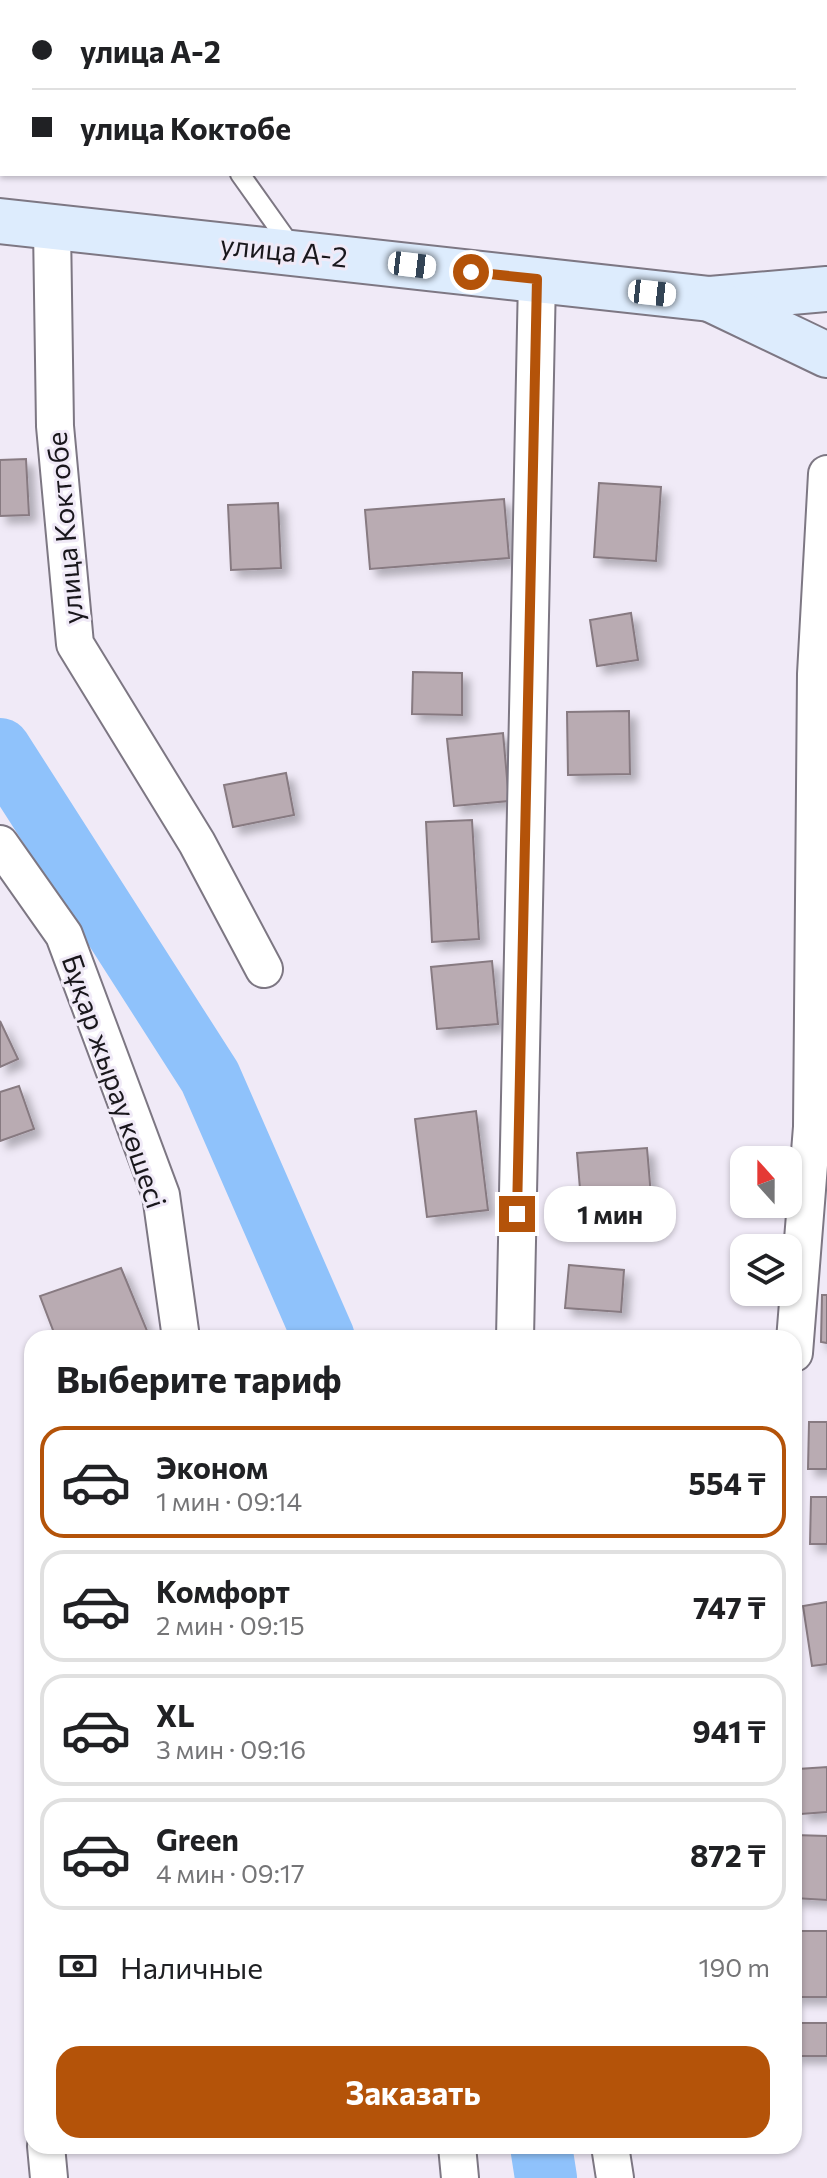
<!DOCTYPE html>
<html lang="ru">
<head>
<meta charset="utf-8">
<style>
  body { margin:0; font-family:Commissioner,sans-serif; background:#f6f6f6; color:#202124; height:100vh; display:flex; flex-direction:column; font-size:30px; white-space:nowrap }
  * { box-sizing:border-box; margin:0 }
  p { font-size:26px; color:#757577 }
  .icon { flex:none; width:44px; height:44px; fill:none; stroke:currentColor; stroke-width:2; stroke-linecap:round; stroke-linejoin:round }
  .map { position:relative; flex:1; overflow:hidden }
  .details { position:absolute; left:24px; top:1330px; width:778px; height:824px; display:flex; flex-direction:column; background:#fff; border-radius:24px; box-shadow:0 2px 6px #0004 }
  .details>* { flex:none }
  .top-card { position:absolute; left:0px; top:0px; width:828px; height:176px; box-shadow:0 2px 6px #0004; display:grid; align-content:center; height:176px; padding:0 32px; background:#fff }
  .needle { width:52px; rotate:339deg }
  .tools { position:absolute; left:730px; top:1146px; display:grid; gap:16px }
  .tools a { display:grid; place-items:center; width:72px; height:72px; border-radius:16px; background:#fff; box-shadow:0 2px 6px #0004; font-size:40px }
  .end { position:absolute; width:36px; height:36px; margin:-18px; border:10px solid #b45309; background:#fff; box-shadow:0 0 0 4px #fff }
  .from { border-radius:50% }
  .bubble { position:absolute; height:56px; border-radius:24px; background:#fff; box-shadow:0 2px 6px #0004; font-size:26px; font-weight:700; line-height:56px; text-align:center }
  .car { position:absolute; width:24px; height:48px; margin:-24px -12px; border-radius:10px; box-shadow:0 0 6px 2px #0007; background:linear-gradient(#fff 24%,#345 0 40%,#fff 0 76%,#345 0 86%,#fff 0) }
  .top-card b { display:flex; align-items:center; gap:28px; height:76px; font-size:30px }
  .top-card b+b { border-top:2px solid #e0e0e0 }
  .top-card i { width:20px; height:20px; background:#202124 }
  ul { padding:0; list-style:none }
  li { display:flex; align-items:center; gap:24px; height:112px; margin:0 16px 12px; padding:0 16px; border:4px solid #e0e0e0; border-radius:24px }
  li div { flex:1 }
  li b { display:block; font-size:30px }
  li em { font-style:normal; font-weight:700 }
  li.current { border-color:#b45309 }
  li>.icon { width:72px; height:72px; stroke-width:1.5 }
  h2 { padding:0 32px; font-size:36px; line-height:96px }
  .pay { display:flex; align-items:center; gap:20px; height:88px; padding:0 32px; font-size:30px }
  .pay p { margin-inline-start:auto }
  .action { display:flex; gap:16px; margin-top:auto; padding:16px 32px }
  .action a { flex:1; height:92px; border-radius:24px; background:#b45309; color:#fff; font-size:32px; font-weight:700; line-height:92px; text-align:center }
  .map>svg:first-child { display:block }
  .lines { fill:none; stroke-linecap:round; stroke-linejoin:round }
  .river { stroke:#8fc2fb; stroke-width:62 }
  .building { fill:#b9abb2; stroke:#877a81; stroke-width:2; filter:url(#shadow) }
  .service-casing { stroke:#7d7783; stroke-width:22 }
  .minor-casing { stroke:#7d7783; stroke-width:40 }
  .secondary-casing { stroke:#7d7783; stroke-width:48 }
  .service { stroke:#fff; stroke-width:18 }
  .minor { stroke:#fff; stroke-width:36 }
  .secondary { stroke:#ddecfd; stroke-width:44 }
  .route { stroke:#b45309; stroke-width:10 }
  .labels { text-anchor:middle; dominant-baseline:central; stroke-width:6; stroke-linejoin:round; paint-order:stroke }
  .street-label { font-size:28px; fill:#19171c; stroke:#f0eaf7 }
</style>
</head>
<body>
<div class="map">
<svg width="827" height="2178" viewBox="0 0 827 2178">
  <defs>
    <filter id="shadow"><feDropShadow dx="7" dy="7" stdDeviation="4" flood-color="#0004"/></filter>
  </defs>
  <rect width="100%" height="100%" fill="#f0eaf7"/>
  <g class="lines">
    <g class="river">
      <polyline points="0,749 210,1077 324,1338"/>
      <polyline points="541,2146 546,2178"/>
    </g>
  </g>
  <g class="building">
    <polygon points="26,459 29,515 0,516 0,460"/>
    <polygon points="599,483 661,487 656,561 594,557"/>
    <polygon points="504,499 509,558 370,569 365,510"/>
    <polygon points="278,503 281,568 231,570 228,505"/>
    <polygon points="631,613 638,660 597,666 590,620"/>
    <polygon points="413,672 462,673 462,715 412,714"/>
    <polygon points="629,711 630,774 568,775 567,712"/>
    <polygon points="503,733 509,801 454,806 447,739"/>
    <polygon points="286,773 294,815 233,827 224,785"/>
    <polygon points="472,820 479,939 432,942 426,822"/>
    <polygon points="492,961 498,1024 437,1029 431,967"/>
    <polygon points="0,1021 18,1059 0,1067"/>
    <polygon points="19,1086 34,1129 0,1141 0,1092"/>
    <polygon points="476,1111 488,1210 427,1217 415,1119"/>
    <polygon points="647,1148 653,1220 583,1225 577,1153"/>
    <polygon points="569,1265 624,1270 621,1312 565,1308"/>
    <polygon points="121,1268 150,1338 56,1338 40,1296"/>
    <polygon points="822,1295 827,1295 827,1343 821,1342"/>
    <polygon points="809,1422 827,1422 827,1469 808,1469"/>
    <polygon points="811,1497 827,1497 827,1544 810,1544"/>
    <polygon points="827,1602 827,1664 812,1666 803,1606"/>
    <polygon points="827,1767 827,1812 801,1814 798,1769"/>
    <polygon points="794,1835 827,1836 827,1900 794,1898"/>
    <rect x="794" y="1931" width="33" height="66"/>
    <rect x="794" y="2023" width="33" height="33"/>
  </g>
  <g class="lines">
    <defs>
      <g id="service">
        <polyline points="0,119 2,117"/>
        <polyline points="240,174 294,250"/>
      </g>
      <g id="minor">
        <polyline points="52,228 55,426 75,644 197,843 264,969"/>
        <polyline points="0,844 64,935 161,1195 181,1338"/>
        <polyline points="515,1338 537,279"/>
        <polyline points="794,1353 812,1127 816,674 827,474"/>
        <polyline points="46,2146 49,2178"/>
        <polyline points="457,2146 460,2178"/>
        <polyline points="610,2146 615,2178"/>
      </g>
      <g id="secondary">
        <polyline points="0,221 710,299 827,289"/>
        <polyline points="712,300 827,355"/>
      </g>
    </defs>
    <use href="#service" class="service-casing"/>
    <use href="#minor" class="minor-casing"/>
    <use href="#secondary" class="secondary-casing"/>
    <use href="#service" class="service"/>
    <use href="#minor" class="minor"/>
    <use href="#secondary" class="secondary"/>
  </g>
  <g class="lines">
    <polyline class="route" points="471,272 537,279 517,1214"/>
  </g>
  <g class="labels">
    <g class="street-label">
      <text transform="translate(284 250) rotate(6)">улица А-2</text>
      <text transform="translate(64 528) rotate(-95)">улица Коктобе</text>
      <text transform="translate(115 1081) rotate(71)">Бұқар жырау көшесі</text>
    </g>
  </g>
</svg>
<div class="tools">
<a><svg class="needle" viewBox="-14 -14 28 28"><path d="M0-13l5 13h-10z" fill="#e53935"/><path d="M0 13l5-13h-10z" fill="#757577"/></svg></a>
<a><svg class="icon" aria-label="layers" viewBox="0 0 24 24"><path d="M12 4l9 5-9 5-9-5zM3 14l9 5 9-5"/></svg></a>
</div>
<i class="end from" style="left:471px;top:272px"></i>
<i class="end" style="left:517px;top:1214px"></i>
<div class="bubble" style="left:544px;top:1186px;width:132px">1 мин</div>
<i class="car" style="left:412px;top:265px;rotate:97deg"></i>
<i class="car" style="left:652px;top:293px;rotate:96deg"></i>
<div class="top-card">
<b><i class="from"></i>улица А-2</b>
<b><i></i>улица Коктобе</b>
</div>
<section class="details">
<h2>Выберите тариф</h2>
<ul>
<li class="current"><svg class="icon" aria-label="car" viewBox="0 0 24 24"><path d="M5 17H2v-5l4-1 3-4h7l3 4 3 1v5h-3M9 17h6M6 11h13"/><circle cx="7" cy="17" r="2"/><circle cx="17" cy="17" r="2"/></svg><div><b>Эконом</b><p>1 мин · 09:14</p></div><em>554 ₸</em></li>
<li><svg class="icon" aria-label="car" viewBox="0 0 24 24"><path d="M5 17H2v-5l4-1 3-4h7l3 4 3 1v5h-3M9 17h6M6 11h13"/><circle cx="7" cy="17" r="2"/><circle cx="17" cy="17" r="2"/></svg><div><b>Комфорт</b><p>2 мин · 09:15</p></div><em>747 ₸</em></li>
<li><svg class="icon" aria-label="car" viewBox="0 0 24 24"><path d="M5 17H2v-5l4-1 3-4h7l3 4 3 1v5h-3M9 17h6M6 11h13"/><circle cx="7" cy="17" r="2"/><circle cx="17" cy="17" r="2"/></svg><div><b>XL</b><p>3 мин · 09:16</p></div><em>941 ₸</em></li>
<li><svg class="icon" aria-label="car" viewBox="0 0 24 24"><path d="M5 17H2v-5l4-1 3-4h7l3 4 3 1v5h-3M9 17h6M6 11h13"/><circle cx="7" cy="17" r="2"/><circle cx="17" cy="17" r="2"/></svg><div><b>Green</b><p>4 мин · 09:17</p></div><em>872 ₸</em></li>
</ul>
<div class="pay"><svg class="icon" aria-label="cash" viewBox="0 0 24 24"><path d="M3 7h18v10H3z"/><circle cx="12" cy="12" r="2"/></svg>Наличные<p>190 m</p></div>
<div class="action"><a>Заказать</a></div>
</section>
</div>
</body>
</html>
